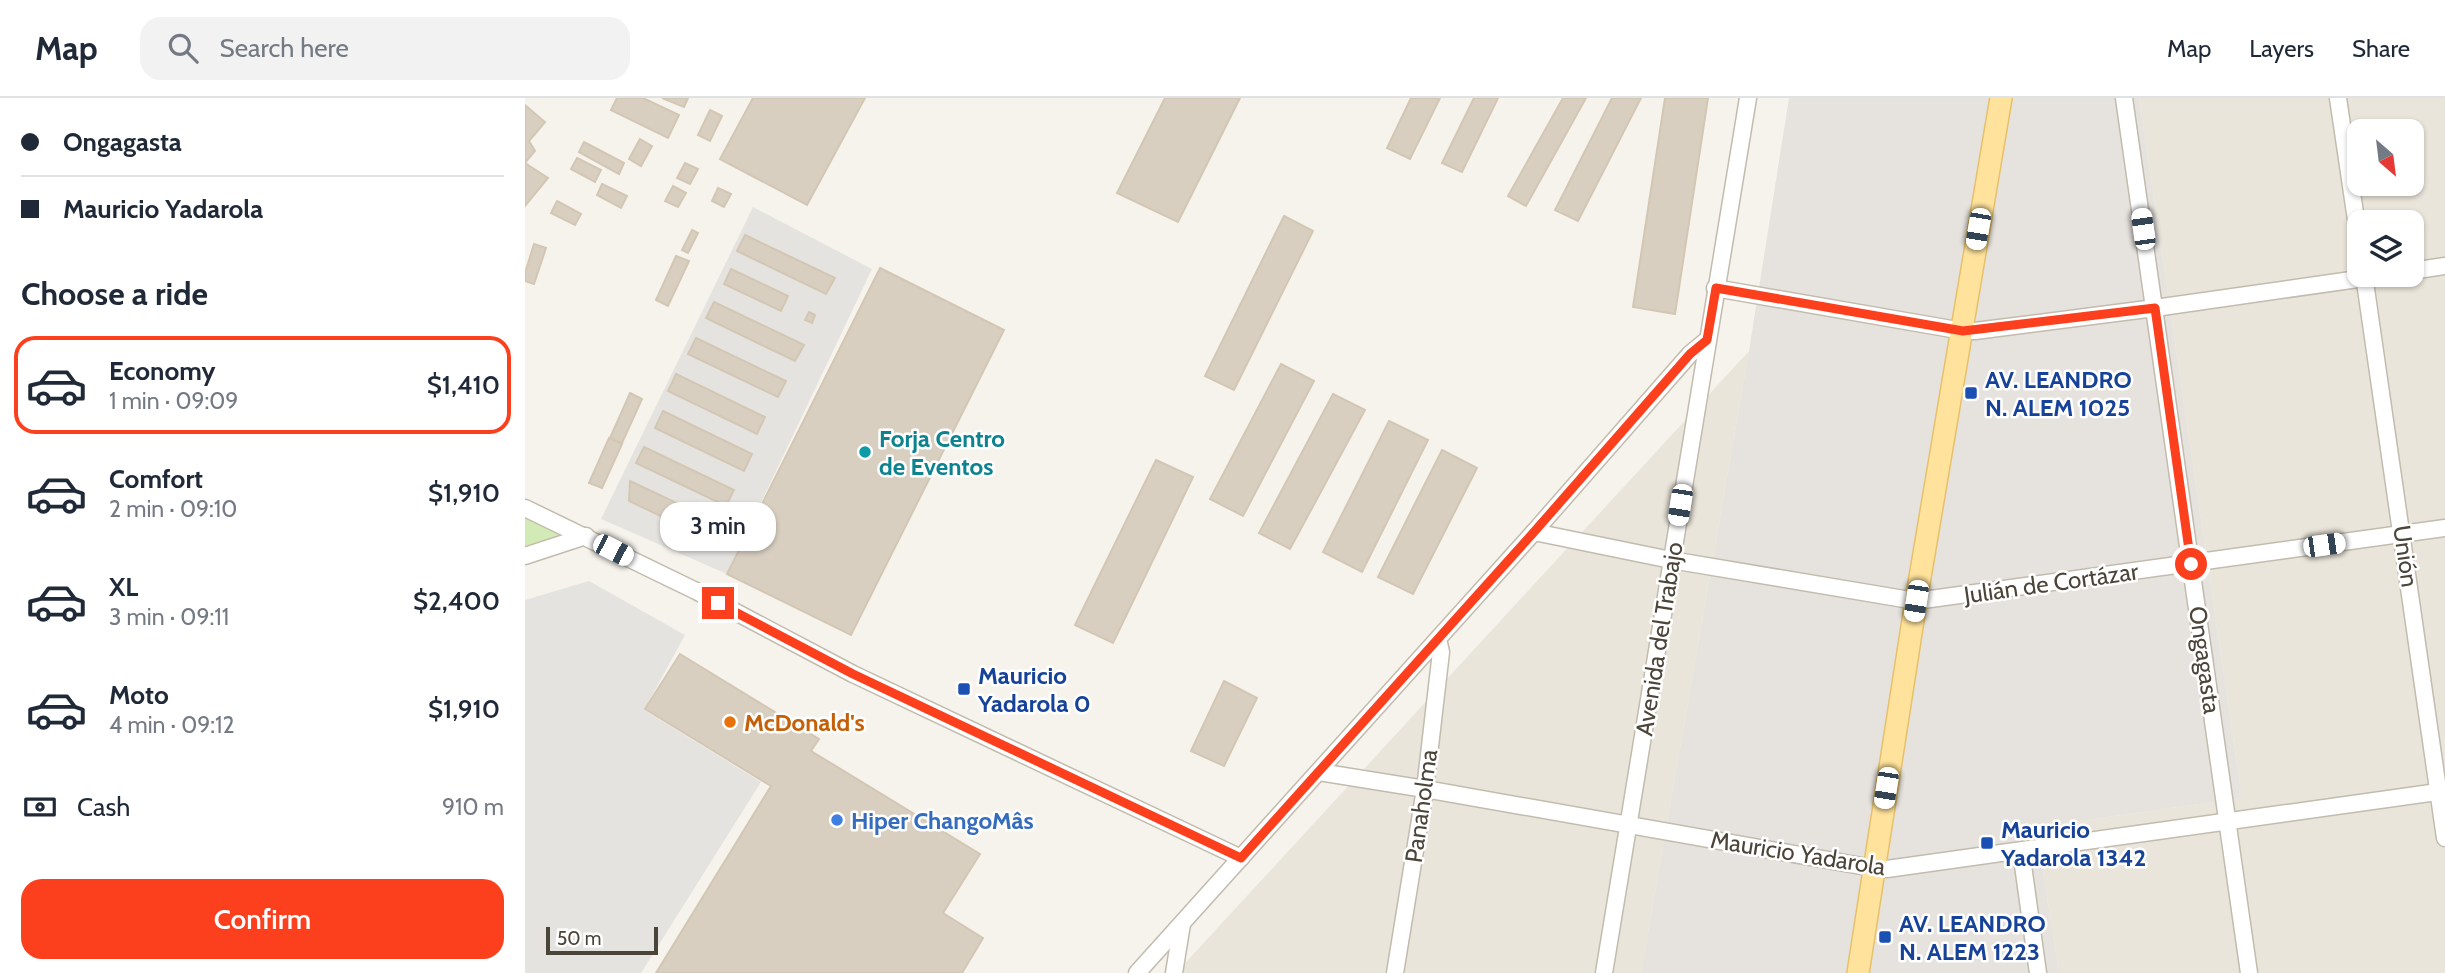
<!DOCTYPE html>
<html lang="en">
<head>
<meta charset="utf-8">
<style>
  body { margin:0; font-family:Cabin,sans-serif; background:#f2f2f3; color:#1f2937; height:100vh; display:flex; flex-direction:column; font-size:26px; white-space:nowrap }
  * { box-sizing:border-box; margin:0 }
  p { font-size:23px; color:#747a83 }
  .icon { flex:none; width:38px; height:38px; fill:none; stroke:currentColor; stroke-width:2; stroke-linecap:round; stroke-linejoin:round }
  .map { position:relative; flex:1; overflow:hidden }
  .side { display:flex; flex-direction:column; background:#fff; width:525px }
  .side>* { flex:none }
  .hud { display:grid; align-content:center; height:154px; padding:0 21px; background:#fff }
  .needle { width:46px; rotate:152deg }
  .fabs { position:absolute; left:1822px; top:21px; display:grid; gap:14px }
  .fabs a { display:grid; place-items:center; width:77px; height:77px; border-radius:14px; background:#fff; box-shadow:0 2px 5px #0004; font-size:35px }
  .scale { position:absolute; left:21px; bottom:18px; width:112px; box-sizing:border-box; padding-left:7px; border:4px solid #4b4439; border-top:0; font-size:19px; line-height:24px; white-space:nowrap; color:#4b4439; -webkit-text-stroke:5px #fff; paint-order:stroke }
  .end { position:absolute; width:32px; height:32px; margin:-16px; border:9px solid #fc3f1d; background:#fff; box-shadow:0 0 0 4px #fff }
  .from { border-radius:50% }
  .bubble { position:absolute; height:49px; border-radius:21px; background:#fff; box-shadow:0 2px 5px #0004; font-size:23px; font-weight:600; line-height:49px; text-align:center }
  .car { position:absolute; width:21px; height:42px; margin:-21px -10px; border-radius:9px; box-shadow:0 0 5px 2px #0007; background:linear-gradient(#fff 24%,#345 0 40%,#fff 0 76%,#345 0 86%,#fff 0) }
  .hud b { display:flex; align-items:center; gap:24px; height:66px; font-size:26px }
  .hud b+b { border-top:2px solid #e0e1e3 }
  .hud i { width:18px; height:18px; background:#1f2937 }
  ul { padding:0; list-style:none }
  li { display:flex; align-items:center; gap:21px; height:98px; margin:0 14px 10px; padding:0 7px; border:4px solid transparent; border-radius:21px }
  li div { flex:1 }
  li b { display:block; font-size:26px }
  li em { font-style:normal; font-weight:600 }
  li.active { border-color:#fc3f1d }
  li>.icon { width:63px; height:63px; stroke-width:1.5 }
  h2 { padding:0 21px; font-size:32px; line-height:84px }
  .pay { display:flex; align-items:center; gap:18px; height:77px; padding:0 21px; font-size:26px }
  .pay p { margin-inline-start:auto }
  .cta { display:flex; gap:14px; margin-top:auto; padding:14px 21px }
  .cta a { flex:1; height:80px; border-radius:21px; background:#fc3f1d; color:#fff; font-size:28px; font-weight:600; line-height:80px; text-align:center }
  header { display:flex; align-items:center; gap:42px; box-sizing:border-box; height:98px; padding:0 35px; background:#fff; border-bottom:2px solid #e0e1e3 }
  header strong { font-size:33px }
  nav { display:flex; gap:38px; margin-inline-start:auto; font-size:24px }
  .search { width:490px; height:63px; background:#f2f2f3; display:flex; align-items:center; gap:18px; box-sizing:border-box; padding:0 24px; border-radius:21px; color:#747a83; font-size:26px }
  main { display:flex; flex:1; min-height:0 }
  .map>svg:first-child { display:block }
  .residential { fill:#eae5da; fill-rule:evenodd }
  .industrial { fill:#e6e2dd }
  .green { fill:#d2eab5 }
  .parking { fill:#e5e3e0 }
  .building { fill:#d8cfc1; stroke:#d3c7b4; stroke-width:2 }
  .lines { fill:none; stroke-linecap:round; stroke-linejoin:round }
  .minor-casing { stroke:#c2bbae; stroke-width:19 }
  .major-casing { stroke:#e6c16a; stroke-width:24 }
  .minor { stroke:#fff; stroke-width:16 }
  .major { stroke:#ffe39c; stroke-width:21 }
  .route { stroke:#fc3f1d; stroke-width:9 }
  .transit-dot { fill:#1a4fb4; stroke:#fff; stroke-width:2.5 }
  .culture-dot { fill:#0f9aa8; stroke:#fff; stroke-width:2.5 }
  .food-dot { fill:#e8710a; stroke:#fff; stroke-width:2.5 }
  .shop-dot { fill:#3f7fe0; stroke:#fff; stroke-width:2.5 }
  .labels { text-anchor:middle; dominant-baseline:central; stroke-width:5; stroke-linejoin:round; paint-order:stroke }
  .transit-label { font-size:24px; font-weight:bold; fill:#164399; stroke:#fff; text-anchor:start }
  .culture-label { font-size:24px; font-weight:bold; fill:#0d838f; stroke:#fff; text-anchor:start }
  .street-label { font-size:24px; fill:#4b4439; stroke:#fff }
  .food-label { font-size:24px; font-weight:bold; fill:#c56008; stroke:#fff; text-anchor:start }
  .shop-label { font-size:24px; font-weight:bold; fill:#366cbe; stroke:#fff; text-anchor:start }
</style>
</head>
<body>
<header>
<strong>Map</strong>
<div class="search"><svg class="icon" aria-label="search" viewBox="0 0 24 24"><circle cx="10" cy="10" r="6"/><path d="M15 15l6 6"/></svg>Search here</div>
<nav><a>Map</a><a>Layers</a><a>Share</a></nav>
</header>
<main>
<section class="side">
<div class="hud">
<b><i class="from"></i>Ongagasta</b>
<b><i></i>Mauricio Yadarola</b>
</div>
<h2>Choose a ride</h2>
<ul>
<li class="active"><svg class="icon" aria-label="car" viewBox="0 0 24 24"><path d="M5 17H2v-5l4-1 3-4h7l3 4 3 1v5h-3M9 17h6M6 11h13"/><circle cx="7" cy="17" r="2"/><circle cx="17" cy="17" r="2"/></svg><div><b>Economy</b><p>1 min · 09:09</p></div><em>$1,410</em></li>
<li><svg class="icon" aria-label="car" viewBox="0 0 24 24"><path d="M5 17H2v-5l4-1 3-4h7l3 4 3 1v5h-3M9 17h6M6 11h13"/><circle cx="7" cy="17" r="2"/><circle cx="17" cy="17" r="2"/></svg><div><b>Comfort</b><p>2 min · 09:10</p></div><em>$1,910</em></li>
<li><svg class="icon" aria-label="car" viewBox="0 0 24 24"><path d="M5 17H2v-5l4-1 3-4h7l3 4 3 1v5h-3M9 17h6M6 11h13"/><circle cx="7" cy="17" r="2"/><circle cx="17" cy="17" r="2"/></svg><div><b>XL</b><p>3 min · 09:11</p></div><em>$2,400</em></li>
<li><svg class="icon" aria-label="car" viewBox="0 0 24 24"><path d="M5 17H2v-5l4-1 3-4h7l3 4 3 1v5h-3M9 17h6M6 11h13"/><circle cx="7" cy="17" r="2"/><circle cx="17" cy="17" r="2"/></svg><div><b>Moto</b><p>4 min · 09:12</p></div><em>$1,910</em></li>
</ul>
<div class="pay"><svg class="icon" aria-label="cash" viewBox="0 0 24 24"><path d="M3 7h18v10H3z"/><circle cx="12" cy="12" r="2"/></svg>Cash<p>910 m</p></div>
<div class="cta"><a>Confirm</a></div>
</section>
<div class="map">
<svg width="1920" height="875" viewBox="0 0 1920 875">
  <rect width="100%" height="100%" fill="#f6f3ec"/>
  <g class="residential">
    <path d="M1614 0H1920V875H1534L1511 729 1717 700ZM1834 33H1886V86H1834ZM1834 124H1886V177H1834Z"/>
    <polygon points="1224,253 1116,875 651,875"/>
  </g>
  <polygon class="industrial" points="1264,0 1614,0 1717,700 1511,729 1534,875 1116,875 1224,253"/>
  <polygon class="green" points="0,410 61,438 0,458"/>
  <g class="parking">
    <polygon points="228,109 347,171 202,476 76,421"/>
    <polygon points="64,483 160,537 119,612 236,684 116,875 0,875 0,502"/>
  </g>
  <g class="building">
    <polygon points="92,0 118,0 154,17 143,40 86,12"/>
    <polygon points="137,0 163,0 159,9"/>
    <polygon points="228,0 340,0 282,107 195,61"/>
    <polygon points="640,0 715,0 653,124 592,95"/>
    <polygon points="886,0 915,0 885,61 862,50"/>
    <polygon points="949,0 973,0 937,74 917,65"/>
    <polygon points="1038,0 1061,0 1001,108 983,98"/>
    <polygon points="1087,0 1116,0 1053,123 1030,112"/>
    <polygon points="1140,0 1183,0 1150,216 1108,209"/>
    <polygon points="0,7 20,24 4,43 10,53 0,65"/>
    <polygon points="185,12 197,18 185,43 173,37"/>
    <polygon points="115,41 127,48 116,68 104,61"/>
    <polygon points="59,44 99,65 94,76 54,54"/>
    <polygon points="52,60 76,72 70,84 46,71"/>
    <polygon points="0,65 23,80 0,108"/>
    <polygon points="160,65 173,71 165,86 152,80"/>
    <polygon points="77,86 102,98 96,110 72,97"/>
    <polygon points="148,88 161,95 153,109 140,103"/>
    <polygon points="193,90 206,96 199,109 187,103"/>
    <polygon points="32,103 56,116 50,127 26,115"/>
    <polygon points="759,118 788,133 709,292 680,278"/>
    <polygon points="167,132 173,135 163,155 157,152"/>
    <polygon points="220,137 310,180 301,196 212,153"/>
    <polygon points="9,146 21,150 9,186 0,183 0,175"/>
    <polygon points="151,158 164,163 143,208 131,202"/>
    <polygon points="355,170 479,232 326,537 202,476"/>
    <polygon points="206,171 263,198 256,213 199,186"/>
    <polygon points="189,204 279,247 270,263 181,220"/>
    <polygon points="284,214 290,217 287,225 280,222"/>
    <polygon points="171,240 261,283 253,299 163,256"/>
    <polygon points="756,266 789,283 718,418 685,401"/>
    <polygon points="151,276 240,319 232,336 143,293"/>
    <polygon points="105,295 117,301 97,345 85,340"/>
    <polygon points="808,296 840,312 765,451 734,435"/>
    <polygon points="138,313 227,356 219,373 130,330"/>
    <polygon points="864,323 903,342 837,474 798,454"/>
    <polygon points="84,340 97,346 77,390 64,385"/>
    <polygon points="119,349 209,392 201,408 111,365"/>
    <polygon points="917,352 952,370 888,496 853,479"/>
    <polygon points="631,362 668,379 588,545 550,527"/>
    <polygon points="105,383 194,425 186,442 104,403"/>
    <polygon points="155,556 294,641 286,653 455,756 418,815 458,840 437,875 131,875 246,688 120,611"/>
    <polygon points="699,583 732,600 699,668 666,653"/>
  </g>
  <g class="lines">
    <defs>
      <g id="minor">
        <polyline points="1599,0 1724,875"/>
        <polyline points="1813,0 1834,142"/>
        <polyline points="1886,173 1920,168"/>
        <polyline points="1839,177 1920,740"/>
        <polyline points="1190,190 1438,233 1450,233 1630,210 1861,177"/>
        <polyline points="0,410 171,493 328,576 716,760"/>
        <polyline points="1009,434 1146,462 1391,503 1920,430"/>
        <polyline points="0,458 61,438"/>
        <polyline points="794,674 900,691 1348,770 1362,771 1920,693"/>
        <polyline points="1496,753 1513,875"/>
        <polyline points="612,875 1009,434 1165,256 1182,242"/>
        <polyline points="649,875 657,826"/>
        <polyline points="870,875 900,691 916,554 913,541"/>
        <polyline points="1079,875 1223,0"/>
      </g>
      <polyline id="major" points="1333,875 1391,503 1476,0"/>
    </defs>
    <use href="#minor" class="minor-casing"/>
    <use href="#major" class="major-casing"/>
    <use href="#minor" class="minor"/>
    <use href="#major" class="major"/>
  </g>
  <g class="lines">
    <polyline class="route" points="193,505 328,576 716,760 1009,434 1165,256 1182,242 1191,190 1438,233 1630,210 1666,466"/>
  </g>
  <g class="transit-dot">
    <rect x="1439" y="288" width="14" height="14" rx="3.5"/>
    <rect x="432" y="584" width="14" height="14" rx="3.5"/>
    <rect x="1455" y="738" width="14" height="14" rx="3.5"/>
    <rect x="1353" y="832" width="14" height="14" rx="3.5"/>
  </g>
  <circle class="culture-dot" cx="340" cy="354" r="7"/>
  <circle class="food-dot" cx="205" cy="624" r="7"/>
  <circle class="shop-dot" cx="312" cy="722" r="7"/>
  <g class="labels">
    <g class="transit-label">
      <text x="1460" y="281">AV. LEANDRO<tspan x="1460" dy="28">N. ALEM 1025</tspan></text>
      <text x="453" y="577">Mauricio<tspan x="453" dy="28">Yadarola 0</tspan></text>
      <text x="1476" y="731">Mauricio<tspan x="1476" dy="28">Yadarola 1342</tspan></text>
      <text x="1374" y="825">AV. LEANDRO<tspan x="1374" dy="28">N. ALEM 1223</tspan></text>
    </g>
    <g class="culture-label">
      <text x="354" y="340">Forja Centro<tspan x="354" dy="28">de Eventos</tspan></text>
    </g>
    <g class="street-label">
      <text transform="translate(1881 458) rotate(82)">Unión</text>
      <text transform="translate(1526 485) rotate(-8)">Julián de Cortázar</text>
      <text transform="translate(1134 541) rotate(-81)">Avenida del Trabajo</text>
      <text transform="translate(1680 562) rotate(82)">Ongagasta</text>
      <text transform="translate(896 708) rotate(-82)">Panaholma</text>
      <text transform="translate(1273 755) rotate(9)">Mauricio Yadarola</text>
    </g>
    <g class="food-label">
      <text x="219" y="624">McDonald's</text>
    </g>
    <g class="shop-label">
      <text x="326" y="722">Hiper ChangoMâs</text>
    </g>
  </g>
</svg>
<div class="fabs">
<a><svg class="needle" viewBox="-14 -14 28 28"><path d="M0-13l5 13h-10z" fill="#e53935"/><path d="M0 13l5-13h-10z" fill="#747a83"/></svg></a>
<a><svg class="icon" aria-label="layers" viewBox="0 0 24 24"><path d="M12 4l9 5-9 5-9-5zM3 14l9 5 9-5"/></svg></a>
</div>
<div class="scale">50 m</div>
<i class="end from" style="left:1666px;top:466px"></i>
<i class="end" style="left:193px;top:505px"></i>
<div class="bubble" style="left:135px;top:404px;width:116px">3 min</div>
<i class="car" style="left:1453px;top:131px;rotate:190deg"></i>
<i class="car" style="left:1618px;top:131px;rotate:352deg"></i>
<i class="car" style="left:1155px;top:407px;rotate:189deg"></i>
<i class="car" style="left:1799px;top:447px;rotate:82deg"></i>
<i class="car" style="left:88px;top:452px;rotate:117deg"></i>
<i class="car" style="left:1391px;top:503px;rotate:189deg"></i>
<i class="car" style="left:1361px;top:690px;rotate:189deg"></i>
</div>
</main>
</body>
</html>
